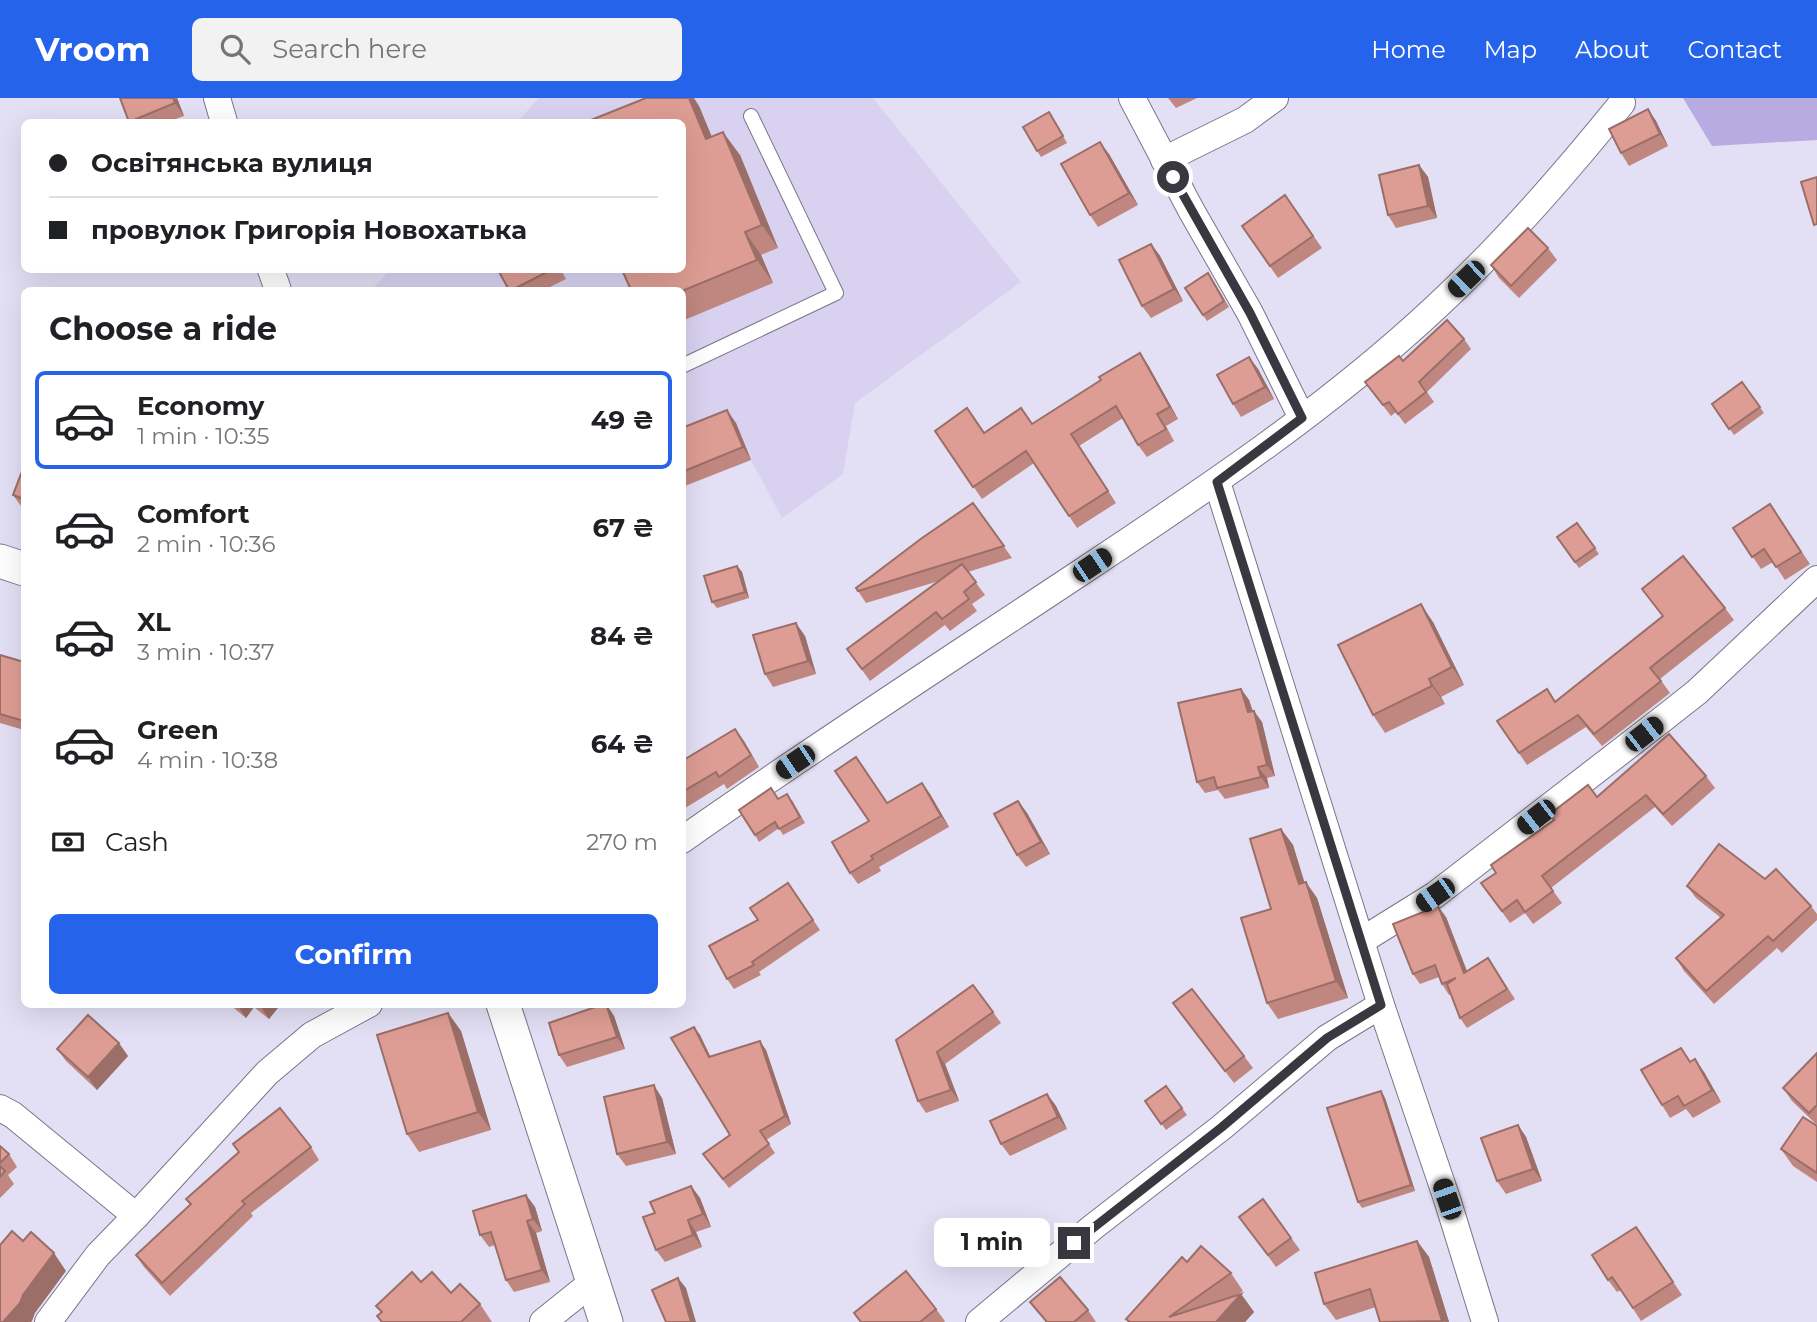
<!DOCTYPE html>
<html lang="en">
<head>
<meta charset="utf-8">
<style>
  body { margin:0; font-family:Montserrat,sans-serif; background:#f2f2f2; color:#202124; height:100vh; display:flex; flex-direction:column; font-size:26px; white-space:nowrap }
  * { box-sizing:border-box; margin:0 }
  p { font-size:23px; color:#757577 }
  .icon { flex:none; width:38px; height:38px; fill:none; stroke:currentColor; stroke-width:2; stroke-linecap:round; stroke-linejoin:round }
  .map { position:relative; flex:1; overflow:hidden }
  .details { position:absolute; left:21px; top:189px; width:665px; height:721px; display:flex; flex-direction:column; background:#fff; border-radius:10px; box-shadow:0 7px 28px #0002 }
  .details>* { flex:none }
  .guide { position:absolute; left:21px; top:21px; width:665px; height:154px; border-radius:10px; box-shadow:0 7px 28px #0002; display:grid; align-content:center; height:154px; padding:0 28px; background:#fff }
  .end { position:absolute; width:32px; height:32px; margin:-16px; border:9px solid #393740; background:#fff; box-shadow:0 0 0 4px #fff }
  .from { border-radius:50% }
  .bubble { position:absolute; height:49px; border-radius:10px; background:#fff; box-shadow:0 7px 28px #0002; font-size:23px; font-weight:700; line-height:49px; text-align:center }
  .car { position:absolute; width:21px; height:42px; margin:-21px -10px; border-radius:9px; box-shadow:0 0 5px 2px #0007; background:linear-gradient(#222 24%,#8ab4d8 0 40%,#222 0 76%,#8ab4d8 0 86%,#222 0) }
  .guide b { display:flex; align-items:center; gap:24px; height:66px; font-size:26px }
  .guide b+b { border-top:2px solid #e0e0e0 }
  .guide i { width:18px; height:18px; background:#202124 }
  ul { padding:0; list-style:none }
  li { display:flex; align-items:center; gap:21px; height:98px; margin:0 14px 10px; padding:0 14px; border:4px solid transparent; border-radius:10px }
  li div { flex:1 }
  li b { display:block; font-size:26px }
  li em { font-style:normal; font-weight:700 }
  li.active { border-color:#2563eb }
  li>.icon { width:63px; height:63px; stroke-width:1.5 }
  h2 { padding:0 28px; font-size:32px; line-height:84px }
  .pay { display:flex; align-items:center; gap:18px; height:77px; padding:0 28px; font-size:26px }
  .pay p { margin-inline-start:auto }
  .primary-button { display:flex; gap:14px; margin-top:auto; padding:14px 28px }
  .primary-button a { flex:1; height:80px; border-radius:10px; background:#2563eb; color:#fff; font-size:28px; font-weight:700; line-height:80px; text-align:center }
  header { display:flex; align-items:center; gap:42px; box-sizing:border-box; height:98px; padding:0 35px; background:#2563eb; color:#fff }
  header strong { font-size:33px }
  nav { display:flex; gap:38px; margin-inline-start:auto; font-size:24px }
  .search { width:490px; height:63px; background:#f2f2f2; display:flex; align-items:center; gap:18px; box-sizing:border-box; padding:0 24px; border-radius:10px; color:#757577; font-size:26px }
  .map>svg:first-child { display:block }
  .built { fill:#d8d2f0 }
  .forest { fill:#b8abe2 }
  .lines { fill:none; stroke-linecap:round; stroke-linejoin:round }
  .service-casing { stroke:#7a768a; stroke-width:16 }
  .minor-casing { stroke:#7a768a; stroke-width:28 }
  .tertiary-casing { stroke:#7a768a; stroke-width:35 }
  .service { stroke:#fff; stroke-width:14 }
  .minor { stroke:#fff; stroke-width:26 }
  .tertiary { stroke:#fff; stroke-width:33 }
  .wall { fill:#bf877f }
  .shaded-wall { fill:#9b6e68 }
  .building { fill:#de9d94; stroke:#9b6e68; stroke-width:2 }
  .route { stroke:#393740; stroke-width:9 }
</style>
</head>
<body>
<header>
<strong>Vroom</strong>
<div class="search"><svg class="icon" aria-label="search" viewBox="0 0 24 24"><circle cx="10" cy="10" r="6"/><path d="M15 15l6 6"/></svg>Search here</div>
<nav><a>Home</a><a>Map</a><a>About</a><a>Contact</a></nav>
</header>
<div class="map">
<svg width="1817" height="1224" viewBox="0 0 1817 1224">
  <rect width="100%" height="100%" fill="#e3dff5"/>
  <polygon class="built" points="539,0 873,0 1021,184 855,305 843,376 782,420 751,362 683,389 682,192 371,192 390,172 682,172 682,24 517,24"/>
  <polygon class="forest" points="1683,0 1817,0 1817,42 1712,48"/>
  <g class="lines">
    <defs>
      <polyline id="service" points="682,268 836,195 751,18"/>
      <g id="minor">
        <polyline points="217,0 224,24"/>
        <polyline points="1132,0 1191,112 1250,215 1302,320"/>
        <polyline points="1164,62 1245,22 1275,0"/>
        <polyline points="271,172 278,192"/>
        <polyline points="1217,384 1381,907 1447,1101 1485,1224"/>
        <path d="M682 742C814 649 949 562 1083 473 1205 392 1328 310 1435 210 1503 147 1564 77 1622 5"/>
        <polyline points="1361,843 1435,797 1664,620 1697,594 1817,481"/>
        <polyline points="0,1010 13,1017 136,1118"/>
        <polyline points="48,1224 98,1157 136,1118 267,975 312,937 369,906"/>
        <polyline points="543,1224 594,1183"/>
        <polyline points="979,1224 1093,1129 1222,1029 1327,940 1381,907"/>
      </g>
      <g id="tertiary">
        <polyline points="0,463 24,471"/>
        <polyline points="503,906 606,1224"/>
      </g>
    </defs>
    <use href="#service" class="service-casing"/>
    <use href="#minor" class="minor-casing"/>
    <use href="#tertiary" class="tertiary-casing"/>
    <use href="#service" class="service"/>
    <use href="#minor" class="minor"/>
    <use href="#tertiary" class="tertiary"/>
  </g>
  <g class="wall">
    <polygon points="120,0 177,0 184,18 167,24 130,24"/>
    <polygon points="1168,0 1197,0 1176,10"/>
    <polygon points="699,8 712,39 740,57 778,150 761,157 773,185 682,223 682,192"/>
    <polygon points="1648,11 1656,23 1668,48 1629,68 1621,55"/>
    <polygon points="1049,14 1067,45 1041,59 1037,53"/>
    <polygon points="1109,56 1138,107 1098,129 1090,117"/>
    <polygon points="1419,67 1428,79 1437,120 1396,130 1388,117"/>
    <polygon points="1285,97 1322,150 1278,180 1242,128"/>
    <polygon points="1151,146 1160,158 1183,203 1151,220 1142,208"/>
    <polygon points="1548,150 1557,162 1519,200 1499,180 1491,167"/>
    <polygon points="498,172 561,172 566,181 544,192 509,192"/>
    <polygon points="1212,181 1229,209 1207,223 1185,190"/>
    <polygon points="1464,241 1471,251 1427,294 1434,304 1405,326 1396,314 1391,318 1365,284 1403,263"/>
    <polygon points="1249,259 1258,271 1274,301 1241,319 1233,306"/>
    <polygon points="1148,267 1178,321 1166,328 1174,343 1147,359 1138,347 1123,320 1079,348 1116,405 1077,430 1034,365 982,401 935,333 984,335 1032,326"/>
    <polygon points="1742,284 1764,315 1734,337 1712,306"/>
    <polygon points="736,325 751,362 682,389 682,330"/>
    <polygon points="24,368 24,409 21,408 13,397"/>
    <polygon points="973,405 1012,460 968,474 985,497 972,506 977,513 950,533 945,527 870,583 847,551 939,483 866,505 856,490"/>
    <polygon points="1778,418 1810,466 1785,482 1773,464 1761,471 1733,430"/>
    <polygon points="1577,425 1599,456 1579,470 1557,439"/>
    <polygon points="737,468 742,474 749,500 717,510 712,504"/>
    <polygon points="1642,491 1725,510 1734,522 1660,581 1670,595 1602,648 1586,629 1527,667 1497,623 1556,604 1662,518"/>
    <polygon points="1433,524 1464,587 1441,599 1445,606 1385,635 1373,617"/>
    <polygon points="805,538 816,576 773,589 765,576"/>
    <polygon points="0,557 24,564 24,632 0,625"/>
    <polygon points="1241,591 1249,602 1253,613 1262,624 1275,678 1267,680 1269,690 1225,701 1218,692 1205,695 1197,684"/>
    <polygon points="735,631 759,669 727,691 724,686 682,712 682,663"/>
    <polygon points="1706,678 1715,690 1672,728 1655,709 1551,790 1562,805 1533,826 1525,815 1510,825 1481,785 1496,775 1554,722 1597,699"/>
    <polygon points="922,685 930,696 949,729 879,769 881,773 858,786 850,775 869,723 887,705"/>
    <polygon points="778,701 792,702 805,725 783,737 779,730 759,744 755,737"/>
    <polygon points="1018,703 1027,715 1050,756 1026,769 1017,757"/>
    <polygon points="1281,731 1293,747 1304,785 1317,800 1348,900 1278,921 1267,905 1271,811"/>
    <polygon points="1765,781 1811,808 1817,816 1817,822 1782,855 1777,850 1714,906 1684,873 1676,860 1721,820 1696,800 1687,788"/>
    <polygon points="788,785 820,832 759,874 761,877 734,891 727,881 758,822"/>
    <polygon points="1446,819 1467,874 1488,860 1515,901 1467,930 1460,920 1451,896 1449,897 1442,886 1439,879 1420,886 1413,876"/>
    <polygon points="973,887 1001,925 945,966 959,1003 926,1015 918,1003 896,942"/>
    <polygon points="1173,905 1244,958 1253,970 1234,985"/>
    <polygon points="229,906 281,906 269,921 254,909 246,920"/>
    <polygon points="606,906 614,918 625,951 567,969 559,957"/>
    <polygon points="448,915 461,933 491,1032 419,1054 407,1036"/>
    <polygon points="694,929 700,937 710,959 766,952 791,1026 766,1042 775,1055 729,1090 703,1056 730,1037"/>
    <polygon points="57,951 128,958 97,992 66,963"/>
    <polygon points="1817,955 1817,1027 1792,1003 1783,990"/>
    <polygon points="1691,964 1704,974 1721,1004 1693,1020 1686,1011 1670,1020 1662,1007"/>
    <polygon points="1166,988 1187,1017 1166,1032 1145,1003"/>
    <polygon points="1381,993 1385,1000 1415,1093 1362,1110 1358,1104"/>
    <polygon points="1047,996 1056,1008 1067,1031 1010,1058 1001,1046"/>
    <polygon points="662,1000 676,1056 626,1068 617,1056"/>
    <polygon points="1518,1027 1526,1039 1542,1083 1506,1096 1497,1083"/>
    <polygon points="1817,1028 1817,1084 1793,1068 1781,1051"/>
    <polygon points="0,1048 9,1056 17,1069 8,1077 14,1086 0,1100"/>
    <polygon points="311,1049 319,1062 251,1115 253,1118 170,1198 144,1169 136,1157 190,1107 186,1101"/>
    <polygon points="691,1088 700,1100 711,1129 696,1134 702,1149 665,1164 656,1152 655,1115"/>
    <polygon points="526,1097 535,1109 542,1133 536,1135 550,1184 514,1194 506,1182 495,1147 489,1149 480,1137"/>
    <polygon points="1263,1101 1300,1152 1276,1169 1239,1119"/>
    <polygon points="1636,1129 1682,1197 1641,1223 1621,1192 1617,1194 1608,1182"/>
    <polygon points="1417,1143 1429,1159 1449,1224 1380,1224 1376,1209 1336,1222 1324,1206"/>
    <polygon points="1187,1164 1231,1175 1243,1193 1236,1198 1241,1196 1254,1214 1245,1224 1128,1224 1126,1221"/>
    <polygon points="421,1184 480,1206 492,1224 381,1224 377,1218 381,1214 376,1208"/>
    <polygon points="1030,1204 1088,1212 1096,1224 1046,1224"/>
    <polygon points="936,1211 945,1223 944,1224 860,1224 854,1215"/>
  </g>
  <g class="shaded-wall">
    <polygon points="173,0 177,0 184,18 175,5"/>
    <polygon points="689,0 694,0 699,8 722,64 706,41"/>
    <polygon points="1648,11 1656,23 1668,48 1660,36"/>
    <polygon points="723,34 740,57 778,150 762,127"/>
    <polygon points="1100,44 1109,56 1138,107 1129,95"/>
    <polygon points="1419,67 1428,79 1437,120 1428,108"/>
    <polygon points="745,134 761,157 773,185 757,162"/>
    <polygon points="1151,146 1160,158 1183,203 1174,191"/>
    <polygon points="1140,255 1148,267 1178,321 1170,309"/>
    <polygon points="1249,259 1258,271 1274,301 1265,289"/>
    <polygon points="727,312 736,325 751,362 743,349"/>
    <polygon points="737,468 742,474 749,500 745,494"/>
    <polygon points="1421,506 1433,524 1464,587 1452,569"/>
    <polygon points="796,525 805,538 816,576 808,563"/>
    <polygon points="1429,581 1441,599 1445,606 1432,588"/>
    <polygon points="1241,591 1249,602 1256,626 1248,614"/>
    <polygon points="1254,613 1262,624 1275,678 1267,667"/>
    <polygon points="735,631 744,643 759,669 751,657"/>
    <polygon points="1258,669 1267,680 1269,690 1261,679"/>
    <polygon points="922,685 930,696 949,729 941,718"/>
    <polygon points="1018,703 1027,715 1050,756 1041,744"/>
    <polygon points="1281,731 1293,747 1310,802 1299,786"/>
    <polygon points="1306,784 1317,800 1348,900 1336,883"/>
    <polygon points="1438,808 1446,819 1472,886 1464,875"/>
    <polygon points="239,906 252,906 254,909 246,920 238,908"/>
    <polygon points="262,906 281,906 269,921 261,909"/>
    <polygon points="606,906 614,918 625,951 617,939"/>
    <polygon points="448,915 461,933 491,1032 478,1014"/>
    <polygon points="694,929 700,937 715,968 709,959"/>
    <polygon points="760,943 766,952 791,1026 785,1018"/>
    <polygon points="119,945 128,958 97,992 88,979"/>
    <polygon points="937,954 945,966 959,1003 951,992"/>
    <polygon points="1695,961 1704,974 1721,1004 1712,992"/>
    <polygon points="654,987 662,1000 676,1056 667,1044"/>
    <polygon points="1381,993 1385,1000 1415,1093 1411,1087"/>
    <polygon points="1047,996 1056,1008 1067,1031 1058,1019"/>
    <polygon points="1518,1027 1526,1039 1542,1083 1533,1071"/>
    <polygon points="691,1088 700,1100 711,1129 703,1116"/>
    <polygon points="526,1097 535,1109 542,1133 533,1121"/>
    <polygon points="688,1122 696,1134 702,1149 693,1137"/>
    <polygon points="527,1123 536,1135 550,1184 542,1172"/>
    <polygon points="1417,1143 1429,1159 1449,1224 1442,1223"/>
    <polygon points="54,1155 66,1173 35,1215 32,1223 31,1224 3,1224"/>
    <polygon points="678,1180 686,1190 696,1224 691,1224"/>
    <polygon points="1241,1196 1254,1214 1245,1224 1216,1224"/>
  </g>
  <g class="building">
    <polygon points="120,0 173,0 175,5 129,24"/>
    <polygon points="646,0 689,0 706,41 723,34 762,127 745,134 757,162 682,193 631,192 622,172 682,172 682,24 586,24"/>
    <polygon points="1648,11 1660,36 1621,55 1609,31"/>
    <polygon points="1049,14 1063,38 1037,53 1023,29"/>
    <polygon points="1100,44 1129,95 1090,117 1061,66"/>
    <polygon points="1419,67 1428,108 1388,117 1379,77"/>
    <polygon points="1817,79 1817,126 1814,127 1801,84"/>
    <polygon points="1285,97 1313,138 1270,168 1242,128"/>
    <polygon points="1528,130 1548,150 1511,188 1491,167"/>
    <polygon points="1151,146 1174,191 1142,208 1119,162"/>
    <polygon points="498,172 551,172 512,192 509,192"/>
    <polygon points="1208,175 1224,203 1203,217 1185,190"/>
    <polygon points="1447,222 1464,241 1419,284 1426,294 1398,316 1389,304 1383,307 1365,284 1399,258 1403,263"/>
    <polygon points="1140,255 1170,309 1157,316 1166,331 1138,347 1116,308 1071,336 1108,393 1069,418 1026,353 973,389 935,333 967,310 984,335 1021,310 1032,326 1101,282 1099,279"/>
    <polygon points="1249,259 1265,289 1233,306 1217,277"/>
    <polygon points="1742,284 1760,309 1729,331 1712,306"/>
    <polygon points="727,312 743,349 682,374 682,330"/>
    <polygon points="24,368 24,401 13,397"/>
    <polygon points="973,405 1004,448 858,493 856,490 922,440"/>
    <polygon points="1770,406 1801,454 1776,469 1764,451 1752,459 1733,430"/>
    <polygon points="1577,425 1595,450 1575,464 1557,439"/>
    <polygon points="1683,458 1725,510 1650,570 1661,583 1594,636 1578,617 1519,655 1497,623 1547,591 1555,604 1663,518 1642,491"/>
    <polygon points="962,466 976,484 964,494 969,501 942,521 936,514 862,571 847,551"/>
    <polygon points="737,468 745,494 712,504 704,478"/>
    <polygon points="1421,506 1452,569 1429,581 1432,588 1373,617 1338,547"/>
    <polygon points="796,525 808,563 765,576 753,537"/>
    <polygon points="0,557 24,564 24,623 0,616"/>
    <polygon points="1241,591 1248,614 1254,613 1267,667 1258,669 1261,679 1217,690 1214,679 1197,684 1178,605"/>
    <polygon points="735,631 751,657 719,679 716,674 682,694 682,663"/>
    <polygon points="1669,636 1706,678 1663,716 1646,697 1542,778 1553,793 1525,814 1517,802 1502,813 1481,785 1496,775 1491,767 1554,722 1550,716 1588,687 1597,699"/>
    <polygon points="856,659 887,705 922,685 941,718 871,758 873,761 850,775 832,744 869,723 835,673"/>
    <polygon points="771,690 778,701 787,696 800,719 779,731 775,724 755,737 739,712"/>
    <polygon points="1018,703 1041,744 1017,757 994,716"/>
    <polygon points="1281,731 1299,786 1306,784 1336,883 1267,905 1241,820 1271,811 1250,741"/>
    <polygon points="1719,746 1765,781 1776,771 1811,808 1773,843 1768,838 1706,893 1676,860 1724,817 1687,788"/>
    <polygon points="788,785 813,822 752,864 754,867 727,881 709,848 758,822 750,810"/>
    <polygon points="1438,808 1464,875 1488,860 1507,891 1460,920 1447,886 1456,880 1442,886 1435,867 1413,876 1393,826"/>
    <polygon points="973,887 993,914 937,954 951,992 918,1003 896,942"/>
    <polygon points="1192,891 1244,958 1225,973 1173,905"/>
    <polygon points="604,906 606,906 617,939 559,957 549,925"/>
    <polygon points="448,915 478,1014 407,1036 377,937"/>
    <polygon points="88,917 119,945 88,979 57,951"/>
    <polygon points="694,929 709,959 760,943 785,1018 760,1033 769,1046 723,1081 703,1056 730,1037 671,940"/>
    <polygon points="1681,950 1690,964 1695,961 1712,992 1684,1008 1678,998 1662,1007 1641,972"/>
    <polygon points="1817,955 1817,1007 1809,1015 1783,990"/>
    <polygon points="654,987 667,1044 617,1056 604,999"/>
    <polygon points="1166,988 1182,1010 1161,1026 1145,1003"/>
    <polygon points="1381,993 1411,1087 1358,1104 1327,1010"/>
    <polygon points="1047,996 1058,1019 1001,1046 990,1023"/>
    <polygon points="280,1010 311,1049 242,1103 245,1106 162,1185 136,1157 191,1106 186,1101 239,1054 233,1046"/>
    <polygon points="1803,1019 1817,1028 1817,1075 1781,1051"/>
    <polygon points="1518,1027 1533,1071 1497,1083 1481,1040"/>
    <polygon points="0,1048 9,1056 0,1065"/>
    <polygon points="0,1068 5,1073 0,1079"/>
    <polygon points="691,1088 703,1116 688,1122 693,1137 656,1152 643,1119 655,1115 650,1104"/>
    <polygon points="526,1097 533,1121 527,1123 542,1172 506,1182 491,1134 480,1137 473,1113"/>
    <polygon points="1263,1101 1291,1140 1268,1157 1239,1119"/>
    <polygon points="1636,1129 1673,1184 1633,1210 1612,1179 1608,1182 1592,1157"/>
    <polygon points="12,1133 23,1143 31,1134 54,1155 23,1197 20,1205 3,1224 0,1224 0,1147"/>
    <polygon points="1417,1143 1442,1223 1380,1224 1370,1191 1324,1206 1315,1175"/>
    <polygon points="1201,1148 1231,1175 1169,1219 1241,1196 1216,1224 1130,1224 1126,1221 1182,1159 1187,1164"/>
    <polygon points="906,1173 936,1211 920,1224 861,1224 854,1215"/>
    <polygon points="412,1174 421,1184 432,1174 451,1195 460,1186 480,1206 461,1224 382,1224 377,1218 382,1214 376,1208"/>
    <polygon points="1060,1179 1088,1212 1074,1224 1047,1224 1030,1204"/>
    <polygon points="678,1180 691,1224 666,1224 652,1192"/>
  </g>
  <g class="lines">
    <polyline class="route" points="1074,1145 1222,1029 1327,940 1381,907 1217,384 1302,320 1250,215 1173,79"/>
  </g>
</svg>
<i class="end from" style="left:1173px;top:79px"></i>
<i class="end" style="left:1074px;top:1145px"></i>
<div class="bubble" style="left:934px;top:1120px;width:116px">1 min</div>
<i class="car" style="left:1466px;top:181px;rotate:226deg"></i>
<i class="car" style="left:1092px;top:467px;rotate:56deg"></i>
<i class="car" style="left:1644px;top:636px;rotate:52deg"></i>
<i class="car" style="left:795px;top:664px;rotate:236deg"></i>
<i class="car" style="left:1536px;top:719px;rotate:232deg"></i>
<i class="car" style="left:1435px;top:797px;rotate:235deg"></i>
<i class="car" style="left:1447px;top:1101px;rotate:341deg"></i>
<div class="guide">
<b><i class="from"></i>Освітянська вулиця</b>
<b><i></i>провулок Григорія Новохатька</b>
</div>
<section class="details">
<h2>Choose a ride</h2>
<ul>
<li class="active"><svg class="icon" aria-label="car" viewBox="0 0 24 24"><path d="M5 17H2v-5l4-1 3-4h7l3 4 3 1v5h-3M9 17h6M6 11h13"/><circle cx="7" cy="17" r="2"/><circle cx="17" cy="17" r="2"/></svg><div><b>Economy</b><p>1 min · 10:35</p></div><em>49 ₴</em></li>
<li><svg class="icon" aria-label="car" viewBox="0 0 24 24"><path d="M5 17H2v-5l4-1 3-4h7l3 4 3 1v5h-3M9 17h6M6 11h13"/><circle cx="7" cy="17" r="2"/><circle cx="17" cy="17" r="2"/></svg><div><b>Comfort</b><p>2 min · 10:36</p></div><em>67 ₴</em></li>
<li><svg class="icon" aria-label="car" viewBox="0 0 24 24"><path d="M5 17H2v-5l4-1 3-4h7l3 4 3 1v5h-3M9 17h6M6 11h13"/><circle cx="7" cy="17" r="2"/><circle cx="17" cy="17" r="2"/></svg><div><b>XL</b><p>3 min · 10:37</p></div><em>84 ₴</em></li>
<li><svg class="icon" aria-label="car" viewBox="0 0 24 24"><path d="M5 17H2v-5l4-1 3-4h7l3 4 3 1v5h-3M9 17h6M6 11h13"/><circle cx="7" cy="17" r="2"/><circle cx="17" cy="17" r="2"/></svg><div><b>Green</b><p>4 min · 10:38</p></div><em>64 ₴</em></li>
</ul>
<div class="pay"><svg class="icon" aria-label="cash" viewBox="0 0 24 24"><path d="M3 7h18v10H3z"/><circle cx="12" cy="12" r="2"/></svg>Cash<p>270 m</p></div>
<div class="primary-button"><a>Confirm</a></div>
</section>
</div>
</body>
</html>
